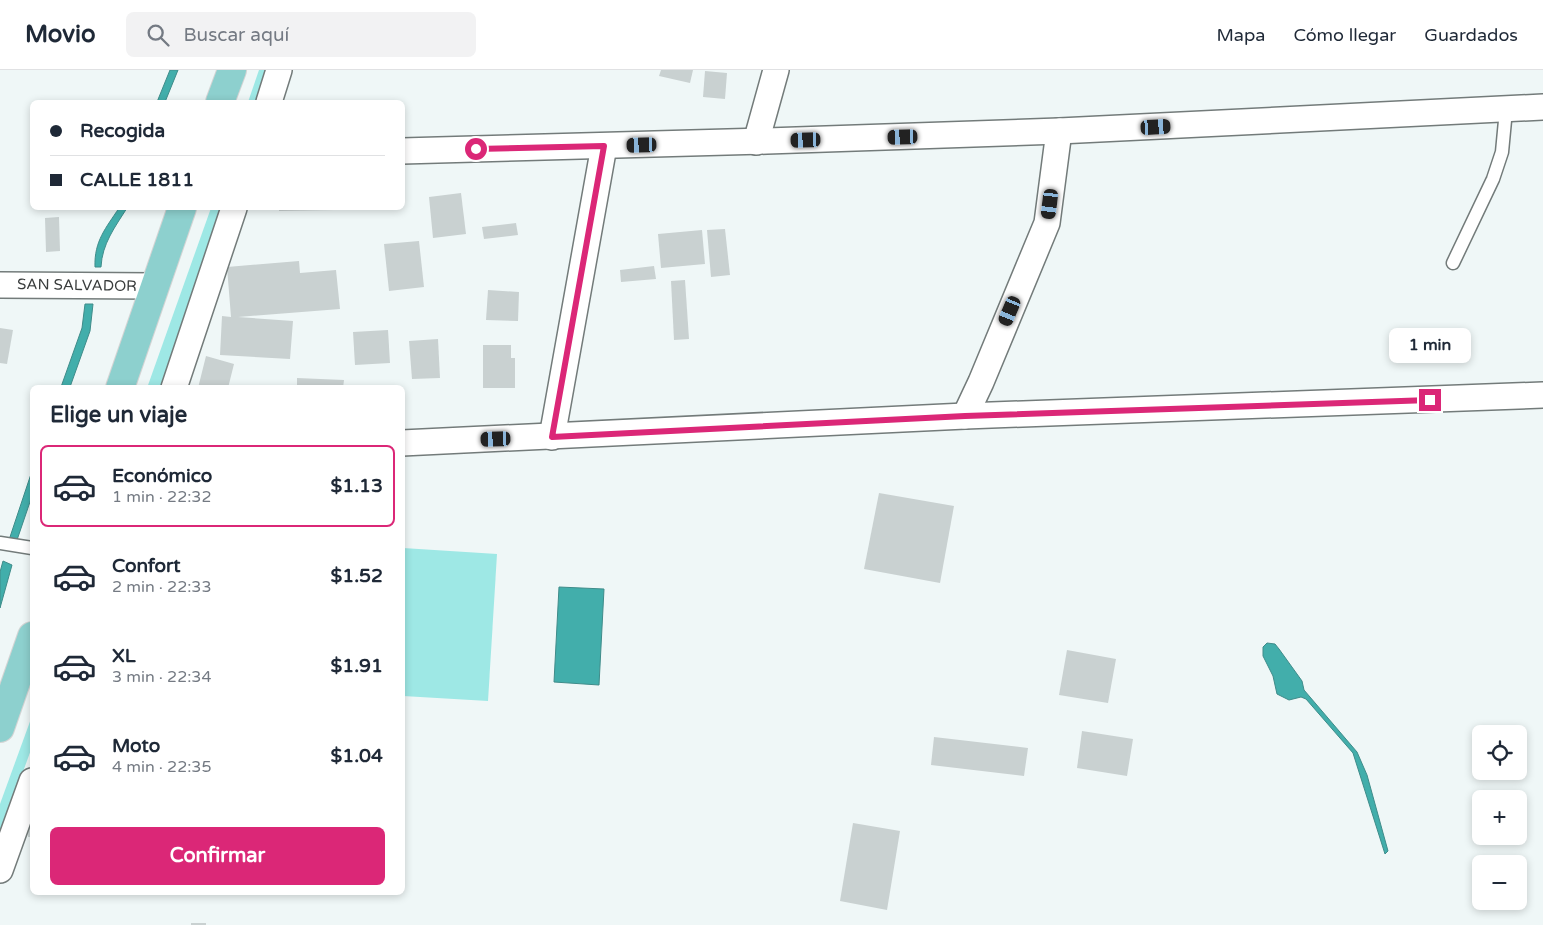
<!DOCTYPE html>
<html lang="es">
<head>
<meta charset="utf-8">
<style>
  body { margin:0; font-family:"Varela Round",sans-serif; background:#f2f2f3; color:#1f2937; height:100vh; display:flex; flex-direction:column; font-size:19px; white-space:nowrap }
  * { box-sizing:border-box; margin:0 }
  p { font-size:16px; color:#747a83 }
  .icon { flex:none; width:28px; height:28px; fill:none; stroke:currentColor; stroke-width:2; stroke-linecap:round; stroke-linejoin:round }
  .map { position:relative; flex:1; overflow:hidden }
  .details { position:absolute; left:30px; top:315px; width:375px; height:510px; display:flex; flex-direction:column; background:#fff; border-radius:8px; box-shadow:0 2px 8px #0003 }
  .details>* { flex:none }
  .top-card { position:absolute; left:30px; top:30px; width:375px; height:110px; border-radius:8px; box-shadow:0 2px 8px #0003; display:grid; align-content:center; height:110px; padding:0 20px; background:#fff }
  .controls { position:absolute; left:1472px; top:655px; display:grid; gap:10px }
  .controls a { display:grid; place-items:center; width:55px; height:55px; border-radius:8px; background:#fff; box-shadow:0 2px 8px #0003; font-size:25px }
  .end { position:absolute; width:22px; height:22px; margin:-11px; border:6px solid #db2777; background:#fff; box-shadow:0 0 0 2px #fff }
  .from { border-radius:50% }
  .bubble { position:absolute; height:35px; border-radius:8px; background:#fff; box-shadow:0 2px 8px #0003; font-size:16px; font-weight:700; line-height:35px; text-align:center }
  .car { position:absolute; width:15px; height:30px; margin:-15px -8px; border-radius:6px; box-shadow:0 0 4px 1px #0007; background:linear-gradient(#222 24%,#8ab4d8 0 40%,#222 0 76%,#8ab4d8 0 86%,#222 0) }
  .top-card b { display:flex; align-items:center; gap:18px; height:48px; font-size:19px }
  .top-card b+b { border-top:1px solid #e0e1e3 }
  .top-card i { width:12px; height:12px; background:#1f2937 }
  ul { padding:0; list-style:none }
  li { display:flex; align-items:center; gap:15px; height:82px; margin:0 10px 8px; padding:0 10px; border:2px solid transparent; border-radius:8px }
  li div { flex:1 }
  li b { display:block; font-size:19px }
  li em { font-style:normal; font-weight:700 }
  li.active { border-color:#db2777 }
  li>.icon { width:45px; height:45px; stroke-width:1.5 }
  h2 { padding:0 20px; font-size:22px; line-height:60px }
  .button { display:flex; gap:10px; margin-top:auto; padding:10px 20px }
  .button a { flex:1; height:58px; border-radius:8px; background:#db2777; color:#fff; font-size:20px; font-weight:700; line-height:58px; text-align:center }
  header { display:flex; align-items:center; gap:30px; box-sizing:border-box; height:70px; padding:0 25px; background:#fff; border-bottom:1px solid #e0e1e3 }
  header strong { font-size:24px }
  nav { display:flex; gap:28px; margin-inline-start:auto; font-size:18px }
  .search { width:350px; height:45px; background:#f2f2f3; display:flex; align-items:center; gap:12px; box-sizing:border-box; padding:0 18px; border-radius:8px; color:#747a83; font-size:19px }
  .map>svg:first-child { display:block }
  .green { fill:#9ee8e5 }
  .water { fill:#42aeab; stroke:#3f8c8a }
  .building { fill:#c9d1d1 }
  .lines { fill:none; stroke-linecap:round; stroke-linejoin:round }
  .lane-casing { stroke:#737b7a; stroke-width:15 }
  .street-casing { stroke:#737b7a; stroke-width:28 }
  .primary-casing { stroke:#d3d4d4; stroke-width:30 }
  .lane { stroke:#fff; stroke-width:12 }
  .street { stroke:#fff; stroke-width:25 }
  .primary { stroke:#8dd0ce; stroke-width:28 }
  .route { stroke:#db2777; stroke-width:6 }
  .labels { text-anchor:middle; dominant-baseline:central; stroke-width:5; stroke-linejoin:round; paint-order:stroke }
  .street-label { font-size:15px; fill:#393c3c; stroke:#fff }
</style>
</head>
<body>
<header>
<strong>Movio</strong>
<div class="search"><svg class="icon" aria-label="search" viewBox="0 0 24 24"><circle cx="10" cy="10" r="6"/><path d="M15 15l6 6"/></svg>Buscar aquí</div>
<nav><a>Mapa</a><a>Cómo llegar</a><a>Guardados</a></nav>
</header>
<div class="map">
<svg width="1543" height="855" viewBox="0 0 1543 855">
  <rect width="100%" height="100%" fill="#eff7f7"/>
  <g class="green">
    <polygon points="259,0 271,0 260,32 248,32"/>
    <polygon points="211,138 224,138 162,317 147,318"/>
    <polygon points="403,478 497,484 488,631 403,626"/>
    <polygon points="32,646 32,677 0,765 0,734"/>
  </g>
  <g class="water">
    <polygon points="170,0 178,0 165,32 157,32"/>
    <path d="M119 138H127C115 157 102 174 101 197H95C94 171 106 158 119 138Z"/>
    <polygon points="85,234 93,234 90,261 70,317 61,317 82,258"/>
    <polygon points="32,401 32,426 17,470 10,467"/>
    <polygon points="3,491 12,495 0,538 0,502"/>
    <polygon points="559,517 604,519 599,615 554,612"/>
    <polygon points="1267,573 1275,574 1279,579 1302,611 1304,620 1357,682 1367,705 1388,781 1385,784 1353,683 1306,629 1301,627 1289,630 1277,624 1273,606 1263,586 1263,577"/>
  </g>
  <g class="building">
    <polygon points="661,0 693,0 690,13 659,6"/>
    <polygon points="705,1 727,3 725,29 703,27"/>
    <polygon points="461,123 466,164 433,168 429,127"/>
    <polygon points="279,138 334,138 334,140 279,141"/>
    <polygon points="59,147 60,181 46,182 45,148"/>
    <polygon points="516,153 518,165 484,169 482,157"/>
    <polygon points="725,159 730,205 711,207 707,160"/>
    <polygon points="702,160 705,194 661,198 658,164"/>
    <polygon points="419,171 424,217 389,221 384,174"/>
    <polygon points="299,191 300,203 336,200 340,239 238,247 293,251 290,289 220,285 222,246 231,247 227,197"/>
    <polygon points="654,196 656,209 621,212 620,200"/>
    <polygon points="685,210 689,269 674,270 671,211"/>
    <polygon points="488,220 519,222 518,251 486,250"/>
    <polygon points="0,258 13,260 7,294 0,293"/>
    <polygon points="388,260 390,293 355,295 353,262"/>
    <polygon points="438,269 440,308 412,309 409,271"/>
    <polygon points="483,275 511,275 511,288 515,288 515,318 483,318"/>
    <polygon points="206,286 234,294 228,318 198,318"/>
    <polygon points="297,308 344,310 343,318 297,318"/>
    <polygon points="879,423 954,436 940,513 864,499"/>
    <polygon points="1067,580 1116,589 1108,633 1059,625"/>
    <polygon points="1082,661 1133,669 1127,706 1077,698"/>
    <polygon points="934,667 1028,678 1024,706 931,695"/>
    <polygon points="26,738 32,738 32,767 28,767"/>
    <polygon points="853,753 900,761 887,840 840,831"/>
    <rect x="191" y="853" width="15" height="2"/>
  </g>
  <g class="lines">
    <defs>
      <g id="lane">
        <polyline points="1453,193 1493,109 1502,82 1506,40"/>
        <polyline points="0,473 32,478"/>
      </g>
      <g id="street">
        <polyline points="269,32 279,0"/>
        <polyline points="756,72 776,0"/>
        <polyline points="402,81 767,71 1059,61 1543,37"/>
        <polyline points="0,215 154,216"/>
        <polyline points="174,318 234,138"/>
        <polyline points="965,346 981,312 1047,153 1059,61"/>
        <polyline points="552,367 604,76"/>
        <polyline points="402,373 965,346 1543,325"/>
        <polyline points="0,800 32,711"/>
      </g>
      <g id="primary">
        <polyline points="220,32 232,0"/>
        <polyline points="120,318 182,138"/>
        <polyline points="0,658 32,566"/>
      </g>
    </defs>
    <use href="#lane" class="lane-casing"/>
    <use href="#street" class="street-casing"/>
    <use href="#primary" class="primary-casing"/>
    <use href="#lane" class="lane"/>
    <use href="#street" class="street"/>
    <use href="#primary" class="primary"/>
  </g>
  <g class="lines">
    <polyline class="route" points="476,79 604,76 552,367 965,346 1430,330"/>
  </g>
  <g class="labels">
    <g class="street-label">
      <text transform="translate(77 215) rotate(1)">SAN SALVADOR</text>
    </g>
  </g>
</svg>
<div class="controls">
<a><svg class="icon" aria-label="locate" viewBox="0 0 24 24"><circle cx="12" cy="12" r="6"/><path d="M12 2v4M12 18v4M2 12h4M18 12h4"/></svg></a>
<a>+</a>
<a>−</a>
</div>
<i class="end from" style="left:476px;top:79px"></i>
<i class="end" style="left:1430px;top:330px"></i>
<div class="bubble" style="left:1389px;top:258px;width:82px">1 min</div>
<i class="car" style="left:1156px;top:57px;rotate:87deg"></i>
<i class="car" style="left:903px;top:67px;rotate:268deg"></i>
<i class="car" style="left:806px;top:70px;rotate:268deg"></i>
<i class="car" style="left:642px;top:75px;rotate:268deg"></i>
<i class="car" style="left:1050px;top:134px;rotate:187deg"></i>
<i class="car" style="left:1010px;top:241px;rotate:203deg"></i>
<i class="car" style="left:496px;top:369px;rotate:268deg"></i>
<div class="top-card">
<b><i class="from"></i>Recogida</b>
<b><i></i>CALLE 1811</b>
</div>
<section class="details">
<h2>Elige un viaje</h2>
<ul>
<li class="active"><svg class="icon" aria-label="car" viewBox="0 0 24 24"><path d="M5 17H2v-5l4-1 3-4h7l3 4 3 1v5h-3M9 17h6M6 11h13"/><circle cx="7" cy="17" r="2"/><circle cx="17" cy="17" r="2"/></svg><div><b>Económico</b><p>1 min · 22:32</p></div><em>$1.13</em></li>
<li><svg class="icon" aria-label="car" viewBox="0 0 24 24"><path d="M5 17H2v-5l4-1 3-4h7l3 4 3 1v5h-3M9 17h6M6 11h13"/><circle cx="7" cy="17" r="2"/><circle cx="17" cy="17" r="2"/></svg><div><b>Confort</b><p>2 min · 22:33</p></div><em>$1.52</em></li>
<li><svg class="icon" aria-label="car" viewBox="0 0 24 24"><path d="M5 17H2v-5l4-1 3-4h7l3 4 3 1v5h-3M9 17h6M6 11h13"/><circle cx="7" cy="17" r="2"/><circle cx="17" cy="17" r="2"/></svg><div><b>XL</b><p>3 min · 22:34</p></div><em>$1.91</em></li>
<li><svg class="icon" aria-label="car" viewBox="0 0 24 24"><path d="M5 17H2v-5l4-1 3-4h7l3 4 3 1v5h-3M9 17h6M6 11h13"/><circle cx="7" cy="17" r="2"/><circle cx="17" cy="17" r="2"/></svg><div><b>Moto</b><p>4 min · 22:35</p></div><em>$1.04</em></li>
</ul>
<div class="button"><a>Confirmar</a></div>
</section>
</div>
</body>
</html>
